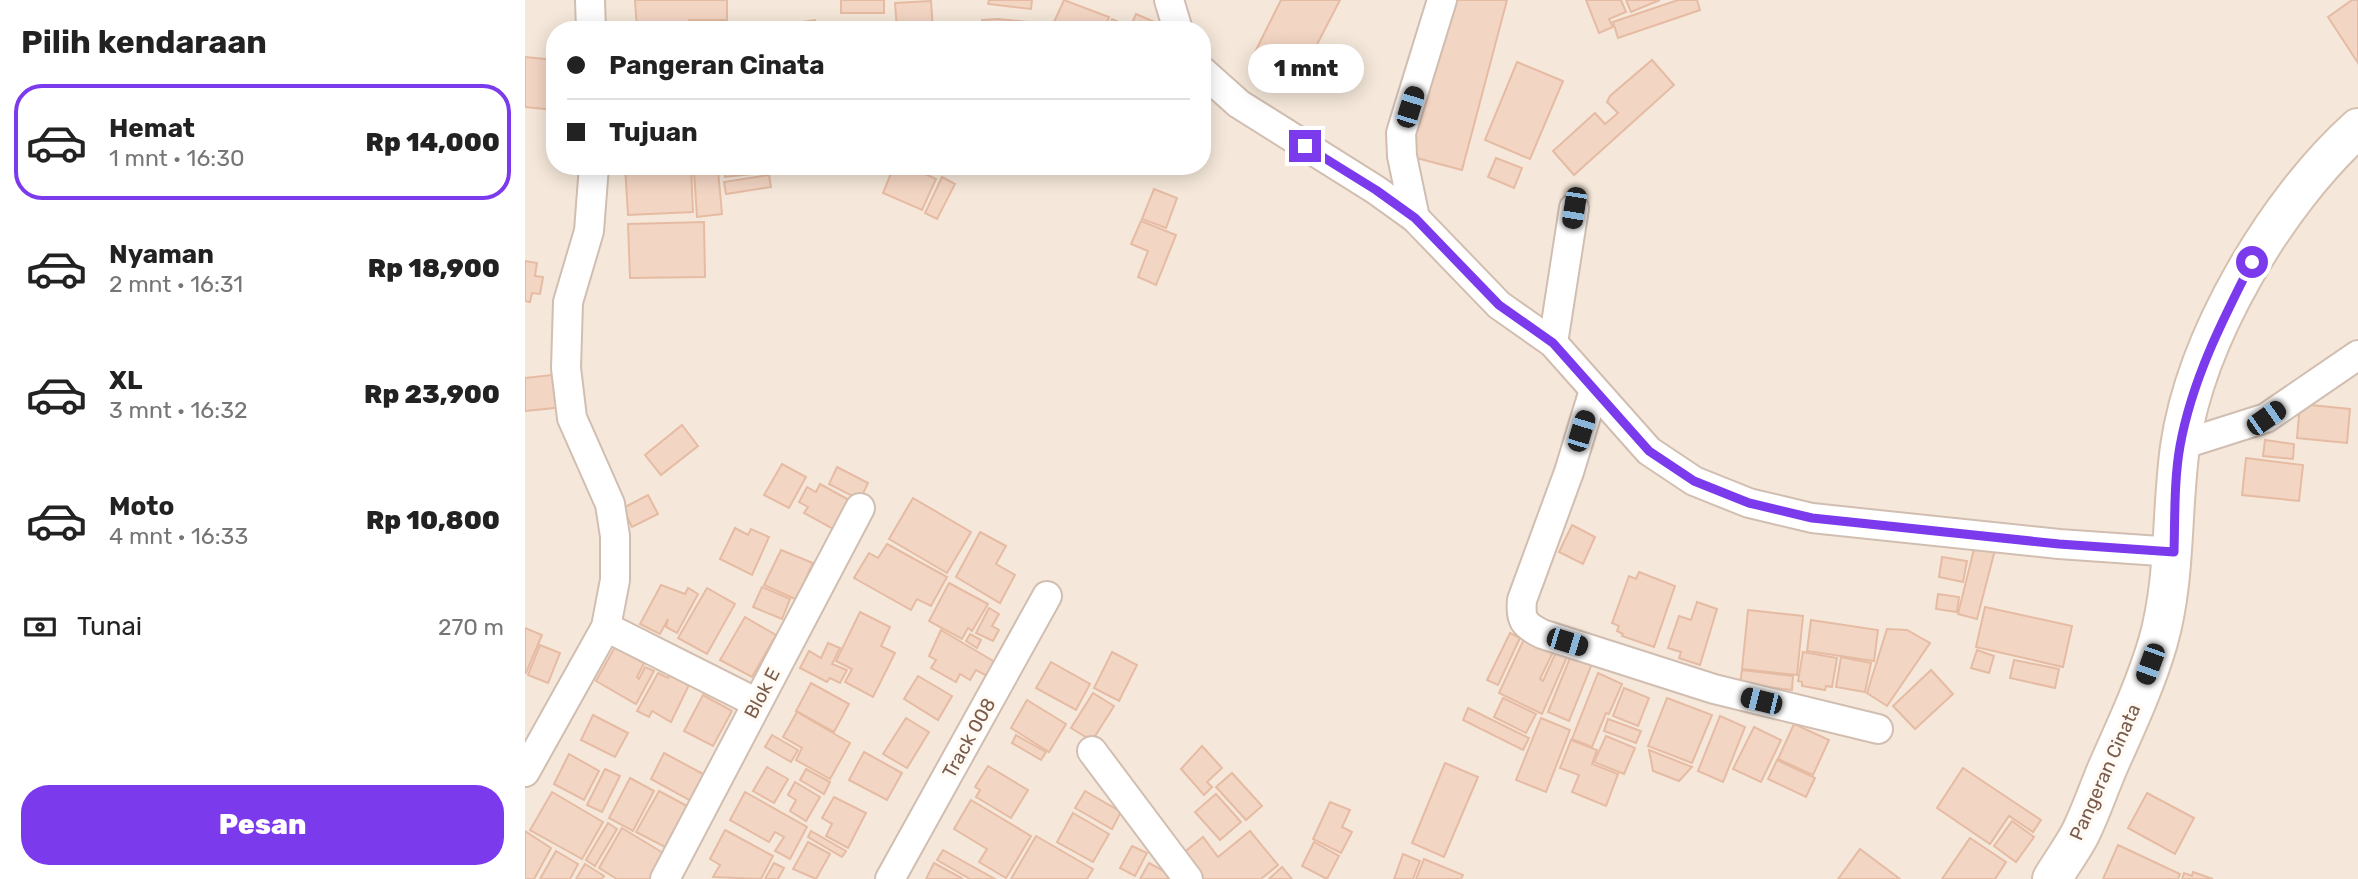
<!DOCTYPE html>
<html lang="id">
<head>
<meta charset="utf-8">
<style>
  body { margin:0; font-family:Rubik,sans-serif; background:#f6f6f6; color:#222; height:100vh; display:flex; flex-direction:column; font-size:26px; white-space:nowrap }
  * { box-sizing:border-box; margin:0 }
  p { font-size:23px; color:#767676 }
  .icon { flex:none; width:38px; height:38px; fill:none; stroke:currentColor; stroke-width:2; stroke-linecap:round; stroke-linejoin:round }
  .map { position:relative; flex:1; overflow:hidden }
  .panel { display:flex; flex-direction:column; background:#fff; width:525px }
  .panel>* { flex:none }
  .top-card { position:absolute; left:21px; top:21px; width:665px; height:154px; border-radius:28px; box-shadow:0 4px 18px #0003; display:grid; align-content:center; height:154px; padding:0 21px; background:#fff }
  .end { position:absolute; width:32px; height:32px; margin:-16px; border:9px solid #7c3aed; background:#fff; box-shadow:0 0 0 4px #fff }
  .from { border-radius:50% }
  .bubble { position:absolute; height:49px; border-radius:24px; background:#fff; box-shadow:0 4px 18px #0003; font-size:23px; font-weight:800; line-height:49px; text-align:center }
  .car { position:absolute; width:21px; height:42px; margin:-21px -10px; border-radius:9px; box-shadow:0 0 5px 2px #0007; background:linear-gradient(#222 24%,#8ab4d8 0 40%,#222 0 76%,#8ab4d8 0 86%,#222 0) }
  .top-card b { display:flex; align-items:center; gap:24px; height:66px; font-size:26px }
  .top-card b+b { border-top:2px solid #e0e0e0 }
  .top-card i { width:18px; height:18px; background:#222 }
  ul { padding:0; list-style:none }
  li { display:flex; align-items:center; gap:21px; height:116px; margin:0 14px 10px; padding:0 7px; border:4px solid transparent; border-radius:28px }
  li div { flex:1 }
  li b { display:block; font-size:26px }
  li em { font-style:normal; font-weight:800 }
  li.active { border-color:#7c3aed }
  li>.icon { width:63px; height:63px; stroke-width:1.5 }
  h2 { padding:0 21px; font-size:32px; line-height:84px }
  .pay { display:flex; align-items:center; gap:18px; height:77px; padding:0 21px; font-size:26px }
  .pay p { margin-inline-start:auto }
  .cta { display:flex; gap:14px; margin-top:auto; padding:14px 21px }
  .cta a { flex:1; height:80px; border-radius:28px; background:#7c3aed; color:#fff; font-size:28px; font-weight:800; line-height:80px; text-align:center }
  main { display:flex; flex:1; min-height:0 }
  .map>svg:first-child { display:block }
  .residential { fill:#f5e8da; fill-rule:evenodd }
  .building { fill:#f3d5c3; stroke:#e6bba3; stroke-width:2 }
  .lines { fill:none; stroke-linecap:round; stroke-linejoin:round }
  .street-casing { stroke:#d1beb0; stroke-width:32 }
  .secondary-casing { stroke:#d6c0b0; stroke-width:42 }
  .street { stroke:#fff; stroke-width:28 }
  .secondary { stroke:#fff; stroke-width:38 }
  .route { stroke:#7c3aed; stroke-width:9 }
  .labels { text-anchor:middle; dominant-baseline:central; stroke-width:7; stroke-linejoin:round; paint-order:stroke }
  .street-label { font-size:19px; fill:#7a5c4d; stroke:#fffaf3 }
</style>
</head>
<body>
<main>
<section class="panel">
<h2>Pilih kendaraan</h2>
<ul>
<li class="active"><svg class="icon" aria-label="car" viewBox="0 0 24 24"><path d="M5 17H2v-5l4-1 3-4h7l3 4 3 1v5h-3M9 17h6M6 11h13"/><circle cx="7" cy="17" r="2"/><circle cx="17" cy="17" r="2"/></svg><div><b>Hemat</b><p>1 mnt · 16:30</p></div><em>Rp 14,000</em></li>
<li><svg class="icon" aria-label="car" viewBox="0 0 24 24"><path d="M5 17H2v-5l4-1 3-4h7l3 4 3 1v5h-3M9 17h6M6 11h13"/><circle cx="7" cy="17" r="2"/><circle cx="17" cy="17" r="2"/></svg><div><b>Nyaman</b><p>2 mnt · 16:31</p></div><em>Rp 18,900</em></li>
<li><svg class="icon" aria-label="car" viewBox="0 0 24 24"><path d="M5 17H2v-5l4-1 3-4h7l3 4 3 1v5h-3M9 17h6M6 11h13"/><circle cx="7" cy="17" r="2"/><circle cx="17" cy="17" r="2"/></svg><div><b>XL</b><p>3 mnt · 16:32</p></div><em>Rp 23,900</em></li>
<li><svg class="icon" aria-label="car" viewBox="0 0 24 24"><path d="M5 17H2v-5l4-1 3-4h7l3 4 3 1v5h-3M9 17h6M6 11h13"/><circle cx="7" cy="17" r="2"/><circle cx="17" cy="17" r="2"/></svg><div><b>Moto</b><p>4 mnt · 16:33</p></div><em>Rp 10,800</em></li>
</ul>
<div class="pay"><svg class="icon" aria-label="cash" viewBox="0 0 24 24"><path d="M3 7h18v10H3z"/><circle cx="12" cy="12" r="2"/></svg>Tunai<p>270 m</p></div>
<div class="cta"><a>Pesan</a></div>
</section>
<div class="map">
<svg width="1833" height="879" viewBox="0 0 1833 879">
  <rect width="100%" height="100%" fill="#fdf6ec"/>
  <path class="residential" d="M0 0H1833V879H0ZM30 30H677V166H30Z"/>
  <g class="building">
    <polygon points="110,0 202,0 202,20 164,20 164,30 112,30"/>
    <rect x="316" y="0" width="43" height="13"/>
    <polygon points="464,0 507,0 506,9 463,4"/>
    <polygon points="539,0 584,17 579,30 547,30 529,22"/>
    <polygon points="756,0 815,0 770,87 724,64"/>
    <polygon points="926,0 982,0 937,170 884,156"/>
    <polygon points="1061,0 1096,0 1101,12 1084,19 1088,27 1074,33"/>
    <polygon points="1101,0 1135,0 1106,12"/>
    <polygon points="1153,0 1172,0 1175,10 1093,38 1088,22"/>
    <polygon points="1827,0 1833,0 1833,63 1803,17"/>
    <polygon points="406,1 408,30 372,30 370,3"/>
    <polygon points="611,14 639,26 637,30 604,30"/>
    <polygon points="473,19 502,22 501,30 458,30 457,20"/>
    <polygon points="587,19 600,25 598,30 583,30"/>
    <polygon points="290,20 292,30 241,30 240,27"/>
    <polygon points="0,57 30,60 29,110 0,107"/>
    <polygon points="1127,60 1149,85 1049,175 1028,151 1070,113 1080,124 1093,113 1082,102 1085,96"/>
    <polygon points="992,62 1038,81 1005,159 960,140"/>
    <polygon points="971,158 997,168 989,188 963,177"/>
    <polygon points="84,166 99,166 100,173 85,174"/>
    <polygon points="100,166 166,166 168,212 103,215"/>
    <polygon points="199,166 244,166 245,172 200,177"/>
    <polygon points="369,166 383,166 411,179 397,210 358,193"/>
    <polygon points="193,170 197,214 172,217 169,171"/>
    <polygon points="244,175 246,187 201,194 199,182"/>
    <polygon points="417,177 430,184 412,219 400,213"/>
    <polygon points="629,189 652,198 641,228 617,219"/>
    <polygon points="616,221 651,235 631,285 613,277 623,251 606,244"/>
    <polygon points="179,222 180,277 105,278 103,224"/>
    <polygon points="0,261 12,263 10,276 18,277 15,294 7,293 5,302 0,301"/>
    <polygon points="36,374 39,407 0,411 0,378"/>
    <polygon points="1775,404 1825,409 1822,443 1772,438"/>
    <polygon points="157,425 173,446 136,475 120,455"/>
    <polygon points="1740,440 1769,444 1768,459 1738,456"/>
    <polygon points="1721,458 1778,465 1774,501 1717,495"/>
    <polygon points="257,464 281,477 264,508 239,495"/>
    <polygon points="312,467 343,483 335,500 304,484"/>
    <polygon points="295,484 324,500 308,529 279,513 283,507 274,502 282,487 291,492"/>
    <polygon points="123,495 133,514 107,527 98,508"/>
    <polygon points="388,498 446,532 422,573 364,539"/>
    <polygon points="1047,525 1070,537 1058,564 1034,552"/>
    <polygon points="210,528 223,535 226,529 244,537 227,575 195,559"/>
    <polygon points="455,532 481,546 471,564 490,575 475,603 431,577"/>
    <polygon points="1451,541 1471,546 1452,619 1433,614"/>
    <polygon points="362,544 422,577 406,606 392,599 386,610 329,578 344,553 353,558"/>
    <polygon points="256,550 288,563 280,580 284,582 279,603 239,585"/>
    <polygon points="1417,557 1442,561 1438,582 1414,577"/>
    <polygon points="1114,572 1150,586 1129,647 1097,636 1098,634 1092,631 1094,626 1087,623 1104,576 1111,579"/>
    <polygon points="424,583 463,604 447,631 443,628 437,639 404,621"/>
    <polygon points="136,585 160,594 163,588 173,594 152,633 141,627 143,619 135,634 115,624"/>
    <polygon points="237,587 265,599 257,619 228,607"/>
    <polygon points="182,588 210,604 182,654 153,638"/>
    <polygon points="1413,594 1434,597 1432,612 1411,609"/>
    <polygon points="1172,602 1192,609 1175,665 1154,658 1156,652 1143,648 1154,616 1166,620"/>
    <polygon points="1460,607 1547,626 1538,667 1451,647"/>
    <polygon points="464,608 474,614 467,626 474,630 468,641 451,633"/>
    <polygon points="1223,610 1278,616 1272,675 1217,669"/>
    <polygon points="335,612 365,627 356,646 370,653 348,697 320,682 327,669 311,661"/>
    <polygon points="220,617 251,635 227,677 195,660"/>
    <polygon points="1286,620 1353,630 1349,661 1282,651"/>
    <polygon points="0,628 17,635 1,673 0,673"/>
    <polygon points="1362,629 1382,630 1405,643 1362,706 1342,693"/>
    <polygon points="416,630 470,662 462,676 451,670 445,680 435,674 431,682 406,668 411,660 404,656"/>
    <polygon points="985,633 995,638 973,685 962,680"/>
    <polygon points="445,634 456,640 452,648 441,641"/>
    <polygon points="999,639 1028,652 1015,679 1018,681 1031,652 1042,657 1017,714 974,693"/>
    <polygon points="303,643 315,648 307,664 322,670 315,683 305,678 302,682 275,668 284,651 296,658"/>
    <polygon points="15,645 35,653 23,683 3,675"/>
    <polygon points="90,647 119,663 112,677 114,679 120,667 129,671 111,704 71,681"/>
    <polygon points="1452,650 1469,656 1464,673 1446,668"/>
    <polygon points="587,652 612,665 594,701 569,688"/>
    <polygon points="1278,652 1312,658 1307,687 1301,686 1300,690 1277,686 1277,682 1273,681"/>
    <polygon points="1047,653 1068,661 1044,721 1023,712"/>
    <polygon points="1316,657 1346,663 1340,692 1311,687"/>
    <polygon points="1489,660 1534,669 1530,688 1485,678"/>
    <polygon points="526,662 565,684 551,710 511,688"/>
    <polygon points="1217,670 1268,676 1267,690 1215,684"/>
    <polygon points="1406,670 1428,694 1390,729 1368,706"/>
    <polygon points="133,673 143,678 145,674 164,685 146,722 127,711 124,717 112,711"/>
    <polygon points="1073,673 1097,684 1084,714 1081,713 1067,747 1047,739"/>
    <polygon points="393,676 427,696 413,720 379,699"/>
    <polygon points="286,683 324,704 309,732 271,711"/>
    <polygon points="1099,688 1124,698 1113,726 1088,716"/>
    <polygon points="568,693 589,706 567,741 546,728"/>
    <polygon points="178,695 207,711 188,746 159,731"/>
    <polygon points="978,698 1011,714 1001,733 969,717"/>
    <polygon points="1142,698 1187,715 1167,763 1123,746"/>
    <polygon points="502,700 541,724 524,752 486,728"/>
    <polygon points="943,708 1004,738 998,750 938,720"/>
    <polygon points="272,712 325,743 305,779 271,760 277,748 258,737"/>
    <polygon points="68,715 103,733 90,757 56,740"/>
    <polygon points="1195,716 1220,727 1198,782 1173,771"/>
    <polygon points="381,718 404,732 382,768 358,754"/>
    <polygon points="1016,718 1045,730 1021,792 991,780"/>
    <polygon points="1083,719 1116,731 1111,743 1079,731"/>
    <polygon points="1269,724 1304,740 1288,775 1253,759"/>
    <polygon points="1229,727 1256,740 1236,782 1208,769"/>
    <polygon points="247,735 273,750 266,762 240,747"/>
    <polygon points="491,735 521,752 516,760 487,743"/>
    <polygon points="1081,736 1110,748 1099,774 1069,762"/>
    <polygon points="1046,740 1072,750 1067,764 1093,774 1081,806 1047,792 1054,775 1035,768"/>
    <polygon points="677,746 697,768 682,782 687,787 679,795 656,769"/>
    <polygon points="1124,750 1167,767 1154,781 1128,771"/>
    <polygon points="339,752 377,773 362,800 324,780"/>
    <polygon points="139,753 180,775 166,801 126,779"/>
    <polygon points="44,754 74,771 59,800 29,784"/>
    <polygon points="1252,760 1290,778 1281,797 1243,779"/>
    <polygon points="920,763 953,777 919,857 887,843"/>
    <polygon points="463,766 503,790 486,818 451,797 455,790 450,787"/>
    <polygon points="242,767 263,779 249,803 228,791"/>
    <polygon points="1438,768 1516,820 1508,832 1484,816 1465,844 1412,808"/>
    <polygon points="80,769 95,776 77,812 62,805"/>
    <polygon points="281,769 305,782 299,794 275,780"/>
    <polygon points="707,773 737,806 721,820 691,787"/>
    <polygon points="105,778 129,791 108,831 84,818"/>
    <polygon points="270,782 295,797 281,821 265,811 271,800 263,795"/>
    <polygon points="134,791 162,806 140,847 111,832"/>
    <polygon points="560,791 596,812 587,829 550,808"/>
    <polygon points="27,792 78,822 57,859 5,830"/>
    <polygon points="220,792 282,827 265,859 250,851 259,837 250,832 244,842 205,820"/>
    <polygon points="1622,793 1669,818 1650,854 1603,828"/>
    <polygon points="691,794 716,822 695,840 670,812"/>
    <polygon points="309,797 341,813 323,848 301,836 307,824 297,818"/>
    <polygon points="446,800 506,836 481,878 454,862 462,849 429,829"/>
    <polygon points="805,802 825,810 817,827 827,832 816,853 788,839"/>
    <polygon points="548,813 584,834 568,862 532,842"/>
    <polygon points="1487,821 1509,837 1491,862 1469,846"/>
    <polygon points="83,823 92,829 70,866 61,860"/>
    <polygon points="97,828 148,859 136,879 92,879 74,868"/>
    <polygon points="200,830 248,856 236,879 188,877 195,865 185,859"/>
    <polygon points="0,831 26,848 9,879 0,879"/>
    <polygon points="286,831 321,851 317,857 283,837"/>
    <polygon points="725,831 753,865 736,879 676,879 656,855 678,837 693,857"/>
    <polygon points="511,836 568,869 562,879 486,879"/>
    <polygon points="1445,838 1481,862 1470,879 1417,879"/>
    <polygon points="283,842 305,854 291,879 268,869"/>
    <polygon points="789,842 814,856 802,879 777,866"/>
    <polygon points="1593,845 1655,874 1653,879 1578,879"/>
    <polygon points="607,846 622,853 610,876 595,868"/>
    <polygon points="1335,849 1375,879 1313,879"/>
    <polygon points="418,850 470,879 445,879 412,860"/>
    <polygon points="31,851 53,864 45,879 15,879"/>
    <polygon points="878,854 895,861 888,879 869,879"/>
    <polygon points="899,859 938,875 936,879 891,879"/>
    <polygon points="249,863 259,868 253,879 240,879"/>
    <polygon points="409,863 438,879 401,879"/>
    <polygon points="624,863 653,879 615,879"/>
    <polygon points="60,864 79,876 77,879 51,879"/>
    <polygon points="757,867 767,879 744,879"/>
    <polygon points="1668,872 1688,879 1657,879 1659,873 1667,876"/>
  </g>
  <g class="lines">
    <defs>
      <g id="street">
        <polyline points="65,0 66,30"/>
        <polyline points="644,0 653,30"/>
        <polyline points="677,71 714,104 851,190 890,218 974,305 1028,343 1124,451 1169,481 1224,503 1287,518 1534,544 1649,552"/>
        <polyline points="890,218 877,156 876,133 917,0"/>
        <polyline points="1028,343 1049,208"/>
        <path d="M1069 390 1044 472 997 600C995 620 999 625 1017 634L1189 689 1353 729"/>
        <polyline points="1656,445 1741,418 1833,355"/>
        <polyline points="81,627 232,703"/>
        <polyline points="567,751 663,879"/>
        <polyline points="0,772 81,627 90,580 90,536 85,504 47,418 41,368 43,302 64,231 69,166"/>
        <polyline points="140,879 335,508"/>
        <polyline points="365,879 522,596"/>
      </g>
      <path id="secondary" d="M1527 879C1536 864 1547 849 1555 834 1567 810 1575 784 1586 760 1603 722 1621 683 1633 642 1651 579 1646 512 1655 447 1671 337 1751 202 1833 128"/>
    </defs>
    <use href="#street" class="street-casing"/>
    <use href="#secondary" class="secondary-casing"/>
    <use href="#street" class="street"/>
    <use href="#secondary" class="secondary"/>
  </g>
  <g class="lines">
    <path class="route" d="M780 146 851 190 890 218 974 305 1028 343 1124 451 1169 481 1224 503 1287 518 1534 544 1649 552C1650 517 1649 480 1655 446 1667 380 1697 321 1727 262"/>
  </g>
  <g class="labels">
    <g class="street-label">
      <text transform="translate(237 693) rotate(-62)">Blok E</text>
      <text transform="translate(444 738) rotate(-61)">Track 008</text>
      <text transform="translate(1580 772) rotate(-66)">Pangeran Cinata</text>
    </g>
  </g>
</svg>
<i class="end from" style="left:1727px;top:262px"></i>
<i class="end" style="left:780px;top:146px"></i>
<div class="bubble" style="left:723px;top:44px;width:116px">1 mnt</div>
<i class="car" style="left:885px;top:107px;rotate:17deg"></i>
<i class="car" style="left:1049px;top:208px;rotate:189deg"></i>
<i class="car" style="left:1741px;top:418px;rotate:55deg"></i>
<i class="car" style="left:1056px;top:431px;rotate:17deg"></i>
<i class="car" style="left:1042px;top:642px;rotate:107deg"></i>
<i class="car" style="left:1625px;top:664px;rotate:200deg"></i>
<i class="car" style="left:1236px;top:701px;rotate:284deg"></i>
<div class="top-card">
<b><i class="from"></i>Pangeran Cinata</b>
<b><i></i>Tujuan</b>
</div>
</div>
</main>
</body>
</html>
